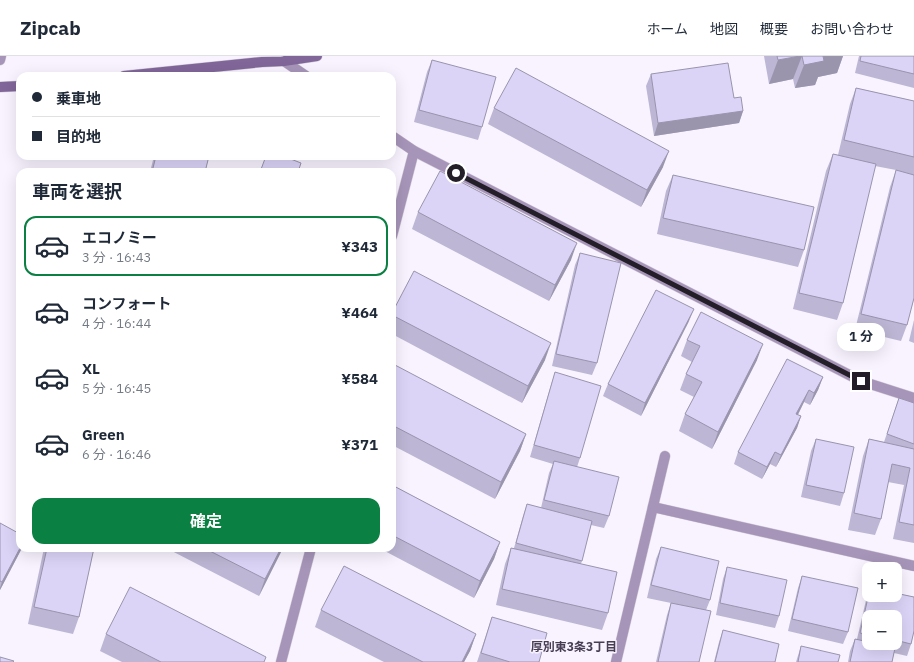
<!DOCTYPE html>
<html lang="ja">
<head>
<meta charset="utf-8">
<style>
  body { margin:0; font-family:"IBM Plex Sans","Noto Sans JP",sans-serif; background:#f6f6f7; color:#1f2937; height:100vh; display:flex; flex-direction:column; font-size:15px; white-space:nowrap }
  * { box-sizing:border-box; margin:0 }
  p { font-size:13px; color:#747a83 }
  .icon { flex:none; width:22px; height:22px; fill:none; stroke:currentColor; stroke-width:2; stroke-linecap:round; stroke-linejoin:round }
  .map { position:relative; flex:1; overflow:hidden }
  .panel { position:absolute; left:16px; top:112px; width:380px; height:384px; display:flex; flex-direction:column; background:#fff; border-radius:12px; box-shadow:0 4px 16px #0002 }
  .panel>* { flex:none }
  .hud { position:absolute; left:16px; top:16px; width:380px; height:88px; border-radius:12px; box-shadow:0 4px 16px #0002; display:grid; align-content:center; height:88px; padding:0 16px; background:#fff }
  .tools { position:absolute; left:862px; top:506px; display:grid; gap:8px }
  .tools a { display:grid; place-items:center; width:40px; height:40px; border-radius:8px; background:#fff; box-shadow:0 4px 16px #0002; font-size:20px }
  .end { position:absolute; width:18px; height:18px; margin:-9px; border:5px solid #231e28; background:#fff; box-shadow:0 0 0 2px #fff }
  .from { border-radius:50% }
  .bubble { position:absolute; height:28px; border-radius:12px; background:#fff; box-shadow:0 4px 16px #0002; font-size:13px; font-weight:700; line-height:28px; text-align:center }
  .hud b { display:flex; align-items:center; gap:14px; height:38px; font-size:15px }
  .hud b+b { border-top:1px solid #e0e1e3 }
  .hud i { width:10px; height:10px; background:#1f2937 }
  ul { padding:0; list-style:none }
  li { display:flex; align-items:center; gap:12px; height:60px; margin:0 8px 6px; padding:0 8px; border:2px solid transparent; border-radius:12px }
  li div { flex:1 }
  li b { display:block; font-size:15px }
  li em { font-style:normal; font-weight:700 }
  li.active { border-color:#0b8043 }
  li>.icon { width:36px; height:36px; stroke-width:1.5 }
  h2 { padding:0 16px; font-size:18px; line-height:48px }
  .button { display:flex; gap:8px; margin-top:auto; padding:8px 16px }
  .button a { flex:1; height:46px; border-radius:12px; background:#0b8043; color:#fff; font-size:16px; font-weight:700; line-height:46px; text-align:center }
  header { display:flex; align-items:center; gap:24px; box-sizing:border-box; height:56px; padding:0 20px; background:#fff; border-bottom:1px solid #e0e1e3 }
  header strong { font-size:19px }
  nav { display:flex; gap:22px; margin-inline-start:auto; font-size:14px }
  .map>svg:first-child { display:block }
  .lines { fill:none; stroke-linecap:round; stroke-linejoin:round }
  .street-casing { stroke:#d2cdd8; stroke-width:11 }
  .secondary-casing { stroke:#d2cdd8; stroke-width:11 }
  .street { stroke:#a795b9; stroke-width:10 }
  .secondary { stroke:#81669a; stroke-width:10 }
  .wall { fill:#bdb6d4; fill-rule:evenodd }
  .shaded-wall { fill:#9a94ad }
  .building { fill:#dcd4f7; stroke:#9a94ad }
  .route { stroke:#231e28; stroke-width:5 }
  .labels { text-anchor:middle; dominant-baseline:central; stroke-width:3; stroke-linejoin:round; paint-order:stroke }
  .neighbourhood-label { font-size:12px; font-weight:bold; fill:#483e54; stroke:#f8f3ff }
</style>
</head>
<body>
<header>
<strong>Zipcab</strong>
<nav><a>ホーム</a><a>地図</a><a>概要</a><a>お問い合わせ</a></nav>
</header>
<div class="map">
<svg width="914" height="606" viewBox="0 0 914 606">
  <rect width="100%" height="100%" fill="#f8f3ff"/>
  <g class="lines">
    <defs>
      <g id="street">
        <polyline points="0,4 1,0"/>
        <polyline points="284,5 306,20"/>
        <polyline points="392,80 414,95 861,325 914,342"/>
        <polyline points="392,180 414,95"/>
        <polyline points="653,451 914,510"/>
        <polyline points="281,606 311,492"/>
        <polyline points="616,606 665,400"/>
      </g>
      <g id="secondary">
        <polyline points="124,20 262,6 284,5 317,0"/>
        <polyline points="0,31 20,30"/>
      </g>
    </defs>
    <use href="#street" class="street-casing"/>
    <use href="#secondary" class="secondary-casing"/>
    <use href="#street" class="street"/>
    <use href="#secondary" class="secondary"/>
  </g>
  <g class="wall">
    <polygon points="764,0 843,0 837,17 818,21 815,29 795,32 793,23 769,28"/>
    <polygon points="859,0 914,0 914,32 855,17"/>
    <polygon points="432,4 482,71 478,84 414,66 427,16"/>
    <polygon points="651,18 734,42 743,55 739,67 654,80 646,30"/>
    <polygon points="856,32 914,45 914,242 907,269 901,285 855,274 890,131 896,114 875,110 843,247 837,264 793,253 826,115 833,98 838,99 850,48"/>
    <polygon points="494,52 663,111 641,151 488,68"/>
    <polygon points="154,100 209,100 205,116 150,116"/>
    <polygon points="673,119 804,194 798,211 657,178 666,135"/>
    <polygon points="418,156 571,204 549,245 412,173"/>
    <polygon points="580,197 597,307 592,319 552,310 575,209"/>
    <polygon points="392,257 545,304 522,347 392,278"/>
    <polygon points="914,264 914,287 909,285"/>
    <polygon points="689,265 641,360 603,340 608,328"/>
    <polygon points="687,284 757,304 712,393 679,375 685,358 694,341 680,334 686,318 692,306 681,300"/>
    <polygon points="392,315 526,378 520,395 495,443 392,389"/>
    <polygon points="555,316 580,402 577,411 609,460 604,472 591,469 581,508 608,557 602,574 496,549 505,508 511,492 514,492 523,460 527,448 541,452 549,417 553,408 530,401 551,329"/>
    <polygon points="823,321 818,334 810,349 804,346 798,359 801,360 797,372 776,411 770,408 762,423 734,408 738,396"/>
    <polygon points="899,342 914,347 914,487 893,483 904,429 888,426 881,463 875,479 848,474 863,400 869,383 884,386"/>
    <polygon points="816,383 844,437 840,450 801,441 811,395"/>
    <polygon points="392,429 500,486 494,503 474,542 379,492 392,492"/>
    <polygon points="0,467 22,492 0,534"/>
    <polygon points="661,491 710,544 706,554 699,606 656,606 667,559 671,547 647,542 656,503"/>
    <polygon points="44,492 94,492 79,561 73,578 28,568"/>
    <polygon points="166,492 283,492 259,540"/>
    <polygon points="727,511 779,560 775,572 716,559 723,523"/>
    <polygon points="802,520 848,576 843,588 788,575 798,532"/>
    <path d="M869 535V539H895V537L914 541V575L911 588 907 600 894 597 892 606H848L850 595 855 583H857L866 544ZM869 561H895V587H869Z"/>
    <polygon points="321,554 476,578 470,595 464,606 384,606 315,571"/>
    <polygon points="492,561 539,606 477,606"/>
    <polygon points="723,574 775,606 714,606 719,586"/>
    <polygon points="106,578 264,606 122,606 100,595"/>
    <polygon points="801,590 838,606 796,606"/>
  </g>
  <g class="shaded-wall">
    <polygon points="800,0 802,0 793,23 769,28 778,4"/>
    <polygon points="822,0 843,0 837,17 818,21 815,29 795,32 804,9"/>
    <polygon points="743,55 739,67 654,80 658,67"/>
    <polygon points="669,95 663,111 641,151 647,134"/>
    <polygon points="577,187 571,204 549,245 555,229"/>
    <polygon points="694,253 689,265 641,360 645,347"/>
    <polygon points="551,287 545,304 522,347 528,330"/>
    <polygon points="763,288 757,304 712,393 718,376"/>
    <polygon points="823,321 818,334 810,349 814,337"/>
    <polygon points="809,334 804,346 792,370 796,358"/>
    <polygon points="801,360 797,372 776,411 781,399"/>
    <polygon points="526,378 520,395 495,443 501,426"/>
    <polygon points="775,396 770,408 762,423 767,411"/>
    <polygon points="500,486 494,503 474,542 480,525"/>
    <polygon points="20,492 22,492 0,534 0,532 2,526"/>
    <polygon points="281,492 283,492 259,540 265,523"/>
    <polygon points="476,578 470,595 464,606 462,606"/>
  </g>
  <g class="building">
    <polygon points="777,0 800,0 778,4"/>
    <polygon points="802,0 823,0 824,5 804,9"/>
    <polygon points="861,0 914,0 914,18 860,5"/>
    <polygon points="432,4 496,21 482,71 419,54"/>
    <polygon points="728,7 734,42 741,41 743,55 658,67 651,18"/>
    <polygon points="516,12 669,95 647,134 494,52"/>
    <polygon points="856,32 914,45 914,101 844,84"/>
    <polygon points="833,98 876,108 843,247 799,237"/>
    <polygon points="156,100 209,100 205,116 152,116"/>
    <polygon points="266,100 283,100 301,107 298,116 260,116"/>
    <polygon points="896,114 914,119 914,242 907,269 861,258"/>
    <polygon points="440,115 577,187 555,229 418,156"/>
    <polygon points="673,119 814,151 804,194 663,162"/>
    <polygon points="580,197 621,207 597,307 556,298"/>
    <polygon points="414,215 551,287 528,330 392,259 392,257"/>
    <polygon points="656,234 694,253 645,347 608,328"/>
    <polygon points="701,256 763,288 718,376 685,358 702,326 686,318 700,290 687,284"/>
    <polygon points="787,303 823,321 814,337 809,334 796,358 801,360 781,399 775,396 767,411 738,396"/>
    <polygon points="395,309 526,378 501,426 392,369 392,315"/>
    <polygon points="555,316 601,330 580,402 534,389"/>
    <polygon points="899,342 914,347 914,388 887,378"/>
    <polygon points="816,383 854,391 844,437 806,429"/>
    <polygon points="869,383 914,393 914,469 899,466 910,412 892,408 881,463 854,457"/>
    <polygon points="554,405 619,421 609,460 544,444"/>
    <polygon points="392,429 500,486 480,525 392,479"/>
    <polygon points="527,448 592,465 582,505 516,487"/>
    <polygon points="0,467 20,478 20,492 2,526 0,525"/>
    <polygon points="661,491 719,505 710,544 651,529"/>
    <polygon points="47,492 94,492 79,561 34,551"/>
    <polygon points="204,492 281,492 265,523"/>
    <polygon points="511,492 617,516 608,557 502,533"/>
    <polygon points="344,510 476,578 462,606 423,606 321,554"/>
    <polygon points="727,511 787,524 779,560 720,547"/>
    <polygon points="802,520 858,532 848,576 792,563"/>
    <polygon points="130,531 266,601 264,606 161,606 106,578"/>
    <polygon points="869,537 869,539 895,539 895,537 914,541 914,575 911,588 895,584 895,561 869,561 869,579 860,577"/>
    <polygon points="671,547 711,555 699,606 658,606"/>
    <polygon points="492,561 547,577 539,606 510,606 481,597"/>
    <polygon points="723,574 779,588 775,606 715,606"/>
    <polygon points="855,583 869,586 869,587 875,587 895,592 892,606 850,606"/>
    <polygon points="801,590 840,599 838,606 798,606"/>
    <polygon points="0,601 14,605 13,606 0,606"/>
  </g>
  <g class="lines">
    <polyline class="route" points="456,117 861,325"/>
  </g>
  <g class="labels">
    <g class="neighbourhood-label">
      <text x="574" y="590">厚別東3条3丁目</text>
    </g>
  </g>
</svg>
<div class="tools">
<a>+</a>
<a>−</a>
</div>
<i class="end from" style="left:456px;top:117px"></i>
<i class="end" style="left:861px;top:325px"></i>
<div class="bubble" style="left:837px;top:267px;width:48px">1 分</div>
<div class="hud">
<b><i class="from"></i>乗車地</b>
<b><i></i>目的地</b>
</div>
<section class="panel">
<h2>車両を選択</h2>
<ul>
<li class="active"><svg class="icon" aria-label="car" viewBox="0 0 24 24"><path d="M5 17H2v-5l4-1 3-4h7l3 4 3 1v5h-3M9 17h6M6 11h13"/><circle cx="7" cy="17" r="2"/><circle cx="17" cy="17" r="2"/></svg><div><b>エコノミー</b><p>3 分 · 16:43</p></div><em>¥343</em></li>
<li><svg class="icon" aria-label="car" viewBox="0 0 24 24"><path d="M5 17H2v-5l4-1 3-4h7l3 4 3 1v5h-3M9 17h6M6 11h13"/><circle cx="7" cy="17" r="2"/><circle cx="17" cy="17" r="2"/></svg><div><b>コンフォート</b><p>4 分 · 16:44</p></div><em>¥464</em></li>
<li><svg class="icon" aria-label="car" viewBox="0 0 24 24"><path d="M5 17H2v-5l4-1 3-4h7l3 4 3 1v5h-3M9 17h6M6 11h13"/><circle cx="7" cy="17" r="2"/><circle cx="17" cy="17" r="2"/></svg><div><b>XL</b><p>5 分 · 16:45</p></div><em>¥584</em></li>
<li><svg class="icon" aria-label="car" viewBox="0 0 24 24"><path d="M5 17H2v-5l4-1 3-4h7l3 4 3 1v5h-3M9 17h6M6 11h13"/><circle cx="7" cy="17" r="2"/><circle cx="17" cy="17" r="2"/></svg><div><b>Green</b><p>6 分 · 16:46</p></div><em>¥371</em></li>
</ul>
<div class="button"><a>確定</a></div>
</section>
</div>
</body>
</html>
